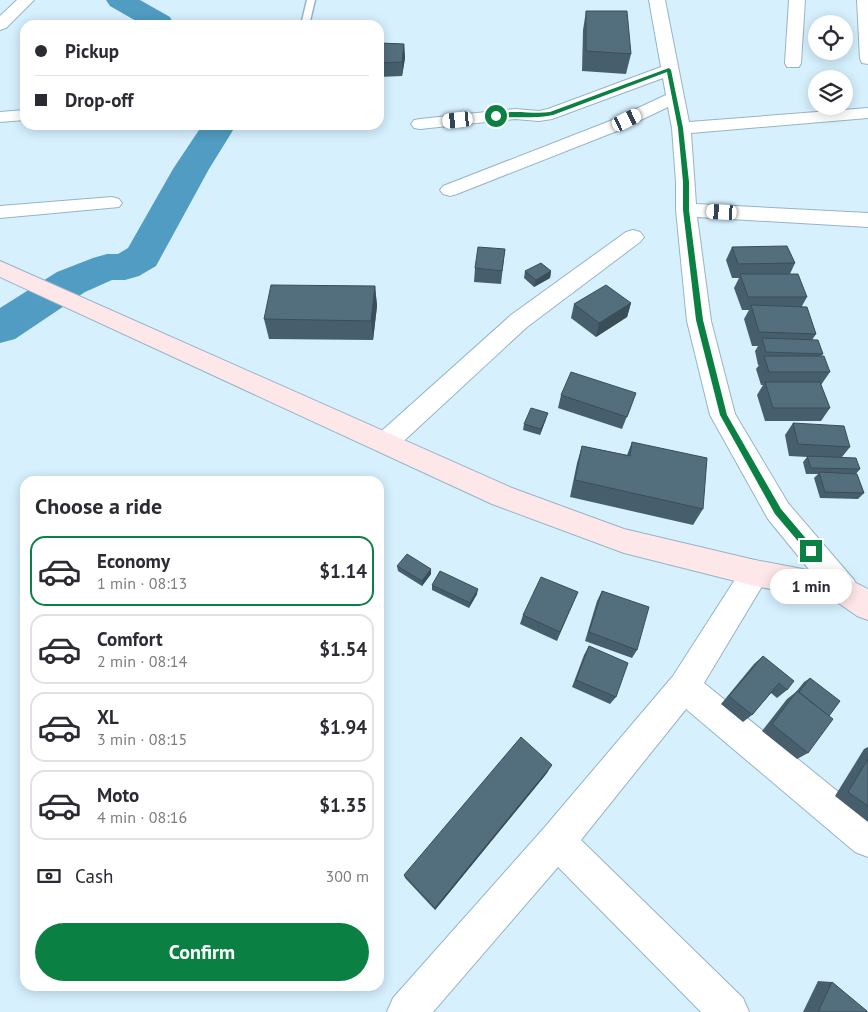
<!DOCTYPE html>
<html lang="en">
<head>
<meta charset="utf-8">
<style>
  body { margin:0; font-family:"PT Sans",sans-serif; background:#f2f2f3; color:#2b2b33; height:100vh; display:flex; flex-direction:column; font-size:19px; white-space:nowrap }
  * { box-sizing:border-box; margin:0 }
  p { font-size:16px; color:#7c7c81 }
  .icon { flex:none; width:28px; height:28px; fill:none; stroke:currentColor; stroke-width:2; stroke-linecap:round; stroke-linejoin:round }
  .map { position:relative; flex:1; overflow:hidden }
  .sheet { position:absolute; left:20px; top:476px; width:364px; height:515px; display:flex; flex-direction:column; background:#fff; border-radius:15px; box-shadow:0 2px 12px #0003 }
  .sheet>* { flex:none }
  .guide { position:absolute; left:20px; top:20px; width:364px; height:110px; border-radius:15px; box-shadow:0 2px 12px #0003; display:grid; align-content:center; height:110px; padding:0 15px; background:#fff }
  .tools { position:absolute; left:808px; top:15px; display:grid; gap:10px }
  .tools a { display:grid; place-items:center; width:45px; height:45px; border-radius:50%; background:#fff; box-shadow:0 2px 12px #0003; font-size:25px }
  .end { position:absolute; width:22px; height:22px; margin:-11px; border:6px solid #0b8043; background:#fff; box-shadow:0 0 0 2px #fff }
  .from { border-radius:50% }
  .bubble { position:absolute; height:35px; border-radius:18px; background:#fff; box-shadow:0 2px 12px #0003; font-size:16px; font-weight:800; line-height:35px; text-align:center }
  .car { position:absolute; width:15px; height:30px; margin:-15px -8px; border-radius:6px; box-shadow:0 0 4px 1px #0007; background:linear-gradient(#fff 24%,#345 0 40%,#fff 0 76%,#345 0 86%,#fff 0) }
  .guide b { display:flex; align-items:center; gap:18px; height:48px; font-size:19px }
  .guide b+b { border-top:1px solid #e1e1e2 }
  .guide i { width:12px; height:12px; background:#2b2b33 }
  ul { padding:0; list-style:none }
  li { display:flex; align-items:center; gap:15px; height:70px; margin:0 10px 8px; padding:0 5px; border:2px solid #e1e1e2; border-radius:15px }
  li div { flex:1 }
  li b { display:block; font-size:19px }
  li em { font-style:normal; font-weight:800 }
  li.selected { border-color:#0b8043 }
  li>.icon { width:45px; height:45px; stroke-width:1.5 }
  h2 { padding:0 15px; font-size:22px; line-height:60px }
  .pay { display:flex; align-items:center; gap:12px; height:55px; padding:0 15px; font-size:19px }
  .pay p { margin-inline-start:auto }
  .action { display:flex; gap:10px; margin-top:auto; padding:10px 15px }
  .action a { flex:1; height:58px; border-radius:30px; background:#0b8043; color:#fff; font-size:20px; font-weight:800; line-height:58px; text-align:center }
  .map>svg:first-child { display:block }
  .lines { fill:none; stroke-linecap:round; stroke-linejoin:round }
  .river { fill:#509cc2; fill-rule:evenodd }
  .lane-casing { stroke:#96b4c5; stroke-width:3 }
  .street-casing { stroke:#96b4c5; stroke-width:2 }
  .secondary-casing { stroke:#96b4c5; stroke-width:2 }
  .lane { fill:#fff; fill-rule:evenodd }
  .street { fill:#fff; fill-rule:evenodd }
  .secondary { fill:#fee7e8; fill-rule:evenodd }
  .wall { fill:#475f6c }
  .shaded-wall { fill:#3a4e58 }
  .building { fill:#536f7e; stroke:#3a4e58 }
  .route { fill:#0b8043 }
</style>
</head>
<body>
<div class="map">
<svg width="868" height="1012" viewBox="0 0 868 1012">
  <rect width="100%" height="100%" fill="#d6f0fe"/>
  <g class="lines">
    <g class="river">
      <polygon points="106,0 140,0 170,17 174,25 143,25 110,6"/>
      <polygon points="200,125 234,125 235,127 209,169 156,266 139,276 125,280 112,280 85,292 15,339 0,343 0,308 57,272 93,258 107,254 118,254 128,248 173,169 201,127"/>
    </g>
    <defs>
      <polygon id="lane" points="307,0 315,0 309,25 301,25"/>
      <g id="street">
        <polygon points="17,0 34,0 6,28 0,30 0,16"/>
        <polygon points="649,0 665,0 689,122 868,108 868,118 691,133 696,204 868,213 868,227 697,217 711,321 735,414 788,503 854,580 859,590 854,600 844,603 834,600 768,519 710,415 687,321 676,210 676,182 672,128 668,107 622,129 457,194 450,196 443,194 440,190 443,186 610,121 666,95 663,78 552,119 539,121 515,119 420,129 414,128 411,124 414,120 420,119 515,109 539,111 548,109 661,67"/>
        <polygon points="789,0 805,0 801,63 799,67 787,67 785,63"/>
        <polygon points="857,0 868,0 868,64 862,63 860,59"/>
        <polygon points="25,110 25,120 0,122 0,112"/>
        <polygon points="112,197 119,199 122,203 119,207 0,218 0,206"/>
        <polygon points="633,230 640,232 644,237 640,242 527,327 394,450 385,453 376,450 372,443 376,436 511,315 626,232"/>
        <polygon points="755,560 765,564 770,573 704,683 868,816 868,857 855,852 686,709 581,840 743,998 749,1012 701,1012 558,867 433,1012 387,1012 393,998 544,828 673,676 745,564"/>
      </g>
      <polygon id="secondary" points="0,261 512,488 624,529 755,560 844,577 868,589 868,620 857,616 837,602 755,586 624,553 492,504 0,277"/>
    </defs>
    <use href="#lane" class="lane-casing"/>
    <use href="#street" class="street-casing"/>
    <use href="#secondary" class="secondary-casing"/>
    <use href="#lane" class="lane"/>
    <use href="#street" class="street"/>
    <use href="#secondary" class="secondary"/>
  </g>
  <g class="wall">
    <polygon points="586,11 631,54 626,74 582,71 583,30"/>
    <polygon points="379,43 404,44 405,58 402,76 379,77"/>
    <polygon points="732,247 795,263 790,274 807,297 802,306 816,334 812,340 823,354 821,356 830,372 821,385 830,408 821,421 765,421 757,395 763,385 761,385 756,369 759,365 758,365 755,351 758,346 752,346 744,319 749,310 742,310 734,288 739,278 732,278 726,260"/>
    <polygon points="505,249 501,284 474,282 475,268"/>
    <polygon points="525,271 551,271 550,278 534,287 524,278"/>
    <polygon points="375,286 377,306 373,340 269,339 264,319"/>
    <polygon points="631,303 627,317 596,337 571,318 574,304"/>
    <polygon points="561,395 631,406 622,429 558,408"/>
    <polygon points="546,419 540,435 523,430 524,424"/>
    <polygon points="793,423 850,447 842,457 860,469 856,474 864,493 858,499 820,498 814,478 818,474 806,474 803,462 807,457 789,456 785,435"/>
    <polygon points="632,442 703,509 693,525 570,497 577,463 582,446 627,455"/>
    <polygon points="397,566 431,569 431,574 422,586 398,571"/>
    <polygon points="432,585 477,594 469,608 432,590"/>
    <polygon points="602,591 637,650 632,658 585,641 597,601"/>
    <polygon points="578,592 557,641 520,624 523,615"/>
    <polygon points="589,646 616,697 610,704 572,687 584,655"/>
    <polygon points="763,656 787,690 777,698 771,693 752,715 743,722 721,704 754,664"/>
    <polygon points="810,678 829,716 808,753 797,759 762,731 787,699 796,692 804,682"/>
    <polygon points="868,747 868,822 835,796 864,749"/>
    <polygon points="547,773 435,910 405,878 404,875"/>
    <polygon points="818,981 832,982 867,1012 803,1012"/>
  </g>
  <g class="shaded-wall">
    <polygon points="404,44 405,58 402,76 402,62"/>
    <polygon points="551,271 550,278 534,287 536,280"/>
    <polygon points="375,286 377,306 373,340 371,321"/>
    <polygon points="631,303 627,317 596,337 599,323"/>
    <polygon points="548,413 546,419 540,435 541,429"/>
    <polygon points="431,569 431,574 422,586 422,581"/>
    <polygon points="478,589 477,594 469,608 470,603"/>
    <polygon points="552,765 547,773 435,910 435,908"/>
  </g>
  <g class="building">
    <polygon points="586,11 627,11 631,54 586,51"/>
    <polygon points="379,43 404,44 402,62 379,63"/>
    <polygon points="787,246 795,263 738,264 732,247"/>
    <polygon points="478,247 505,249 502,271 475,268"/>
    <polygon points="541,263 551,271 536,280 525,271"/>
    <polygon points="740,274 798,274 807,297 748,297"/>
    <polygon points="271,285 375,286 371,321 264,319"/>
    <polygon points="606,285 631,303 599,323 574,304"/>
    <polygon points="751,305 807,307 816,334 759,332"/>
    <polygon points="762,338 818,340 823,354 766,352"/>
    <polygon points="764,356 824,356 830,372 769,372"/>
    <polygon points="571,372 636,393 627,417 561,395"/>
    <polygon points="765,382 820,382 830,408 773,408"/>
    <polygon points="531,408 548,413 541,429 524,424"/>
    <polygon points="793,423 844,426 850,447 798,444"/>
    <polygon points="632,442 707,458 703,509 575,480 582,446 630,456"/>
    <polygon points="807,456 856,458 860,469 811,468"/>
    <polygon points="819,472 857,474 864,493 825,492"/>
    <polygon points="238,477 246,481 235,481"/>
    <polygon points="407,554 431,569 422,581 397,566"/>
    <polygon points="440,571 478,589 470,603 432,585"/>
    <polygon points="541,577 578,592 560,632 523,615"/>
    <polygon points="602,591 649,607 637,650 589,632"/>
    <polygon points="589,646 628,663 616,697 576,680"/>
    <polygon points="763,656 794,681 787,690 779,683 752,715 729,696"/>
    <polygon points="810,678 840,701 829,716 799,692"/>
    <polygon points="797,691 833,719 808,753 772,724"/>
    <polygon points="521,737 552,765 435,908 404,875"/>
    <polygon points="868,759 868,806 848,792"/>
    <polygon points="832,982 867,1011 867,1012 818,1012"/>
  </g>
  <path class="route" d="M669 68 671 70 683 128 689 182V210L703 320 727 415 781 509 814 548 815 551 811 554 808 553 775 514 720 415 696 320 683 210V182L678 128 667 72 553 115C534 119 515 116 496 118L493 116C510 108 532 115 550 112Z"/>
</svg>
<div class="tools">
<a><svg class="icon" aria-label="locate" viewBox="0 0 24 24"><circle cx="12" cy="12" r="6"/><path d="M12 2v4M12 18v4M2 12h4M18 12h4"/></svg></a>
<a><svg class="icon" aria-label="layers" viewBox="0 0 24 24"><path d="M12 4l9 5-9 5-9-5zM3 14l9 5 9-5"/></svg></a>
</div>
<i class="end from" style="left:496px;top:116px"></i>
<i class="end" style="left:811px;top:551px"></i>
<div class="bubble" style="left:770px;top:569px;width:82px">1 min</div>
<i class="car" style="left:458px;top:120px;rotate:264deg"></i>
<i class="car" style="left:627px;top:120px;rotate:64deg"></i>
<i class="car" style="left:722px;top:212px;rotate:273deg"></i>
<div class="guide">
<b><i class="from"></i>Pickup</b>
<b><i></i>Drop-off</b>
</div>
<section class="sheet">
<h2>Choose a ride</h2>
<ul>
<li class="selected"><svg class="icon" aria-label="car" viewBox="0 0 24 24"><path d="M5 17H2v-5l4-1 3-4h7l3 4 3 1v5h-3M9 17h6M6 11h13"/><circle cx="7" cy="17" r="2"/><circle cx="17" cy="17" r="2"/></svg><div><b>Economy</b><p>1 min · 08:13</p></div><em>$1.14</em></li>
<li><svg class="icon" aria-label="car" viewBox="0 0 24 24"><path d="M5 17H2v-5l4-1 3-4h7l3 4 3 1v5h-3M9 17h6M6 11h13"/><circle cx="7" cy="17" r="2"/><circle cx="17" cy="17" r="2"/></svg><div><b>Comfort</b><p>2 min · 08:14</p></div><em>$1.54</em></li>
<li><svg class="icon" aria-label="car" viewBox="0 0 24 24"><path d="M5 17H2v-5l4-1 3-4h7l3 4 3 1v5h-3M9 17h6M6 11h13"/><circle cx="7" cy="17" r="2"/><circle cx="17" cy="17" r="2"/></svg><div><b>XL</b><p>3 min · 08:15</p></div><em>$1.94</em></li>
<li><svg class="icon" aria-label="car" viewBox="0 0 24 24"><path d="M5 17H2v-5l4-1 3-4h7l3 4 3 1v5h-3M9 17h6M6 11h13"/><circle cx="7" cy="17" r="2"/><circle cx="17" cy="17" r="2"/></svg><div><b>Moto</b><p>4 min · 08:16</p></div><em>$1.35</em></li>
</ul>
<div class="pay"><svg class="icon" aria-label="cash" viewBox="0 0 24 24"><path d="M3 7h18v10H3z"/><circle cx="12" cy="12" r="2"/></svg>Cash<p>300 m</p></div>
<div class="action"><a>Confirm</a></div>
</section>
</div>
</body>
</html>
